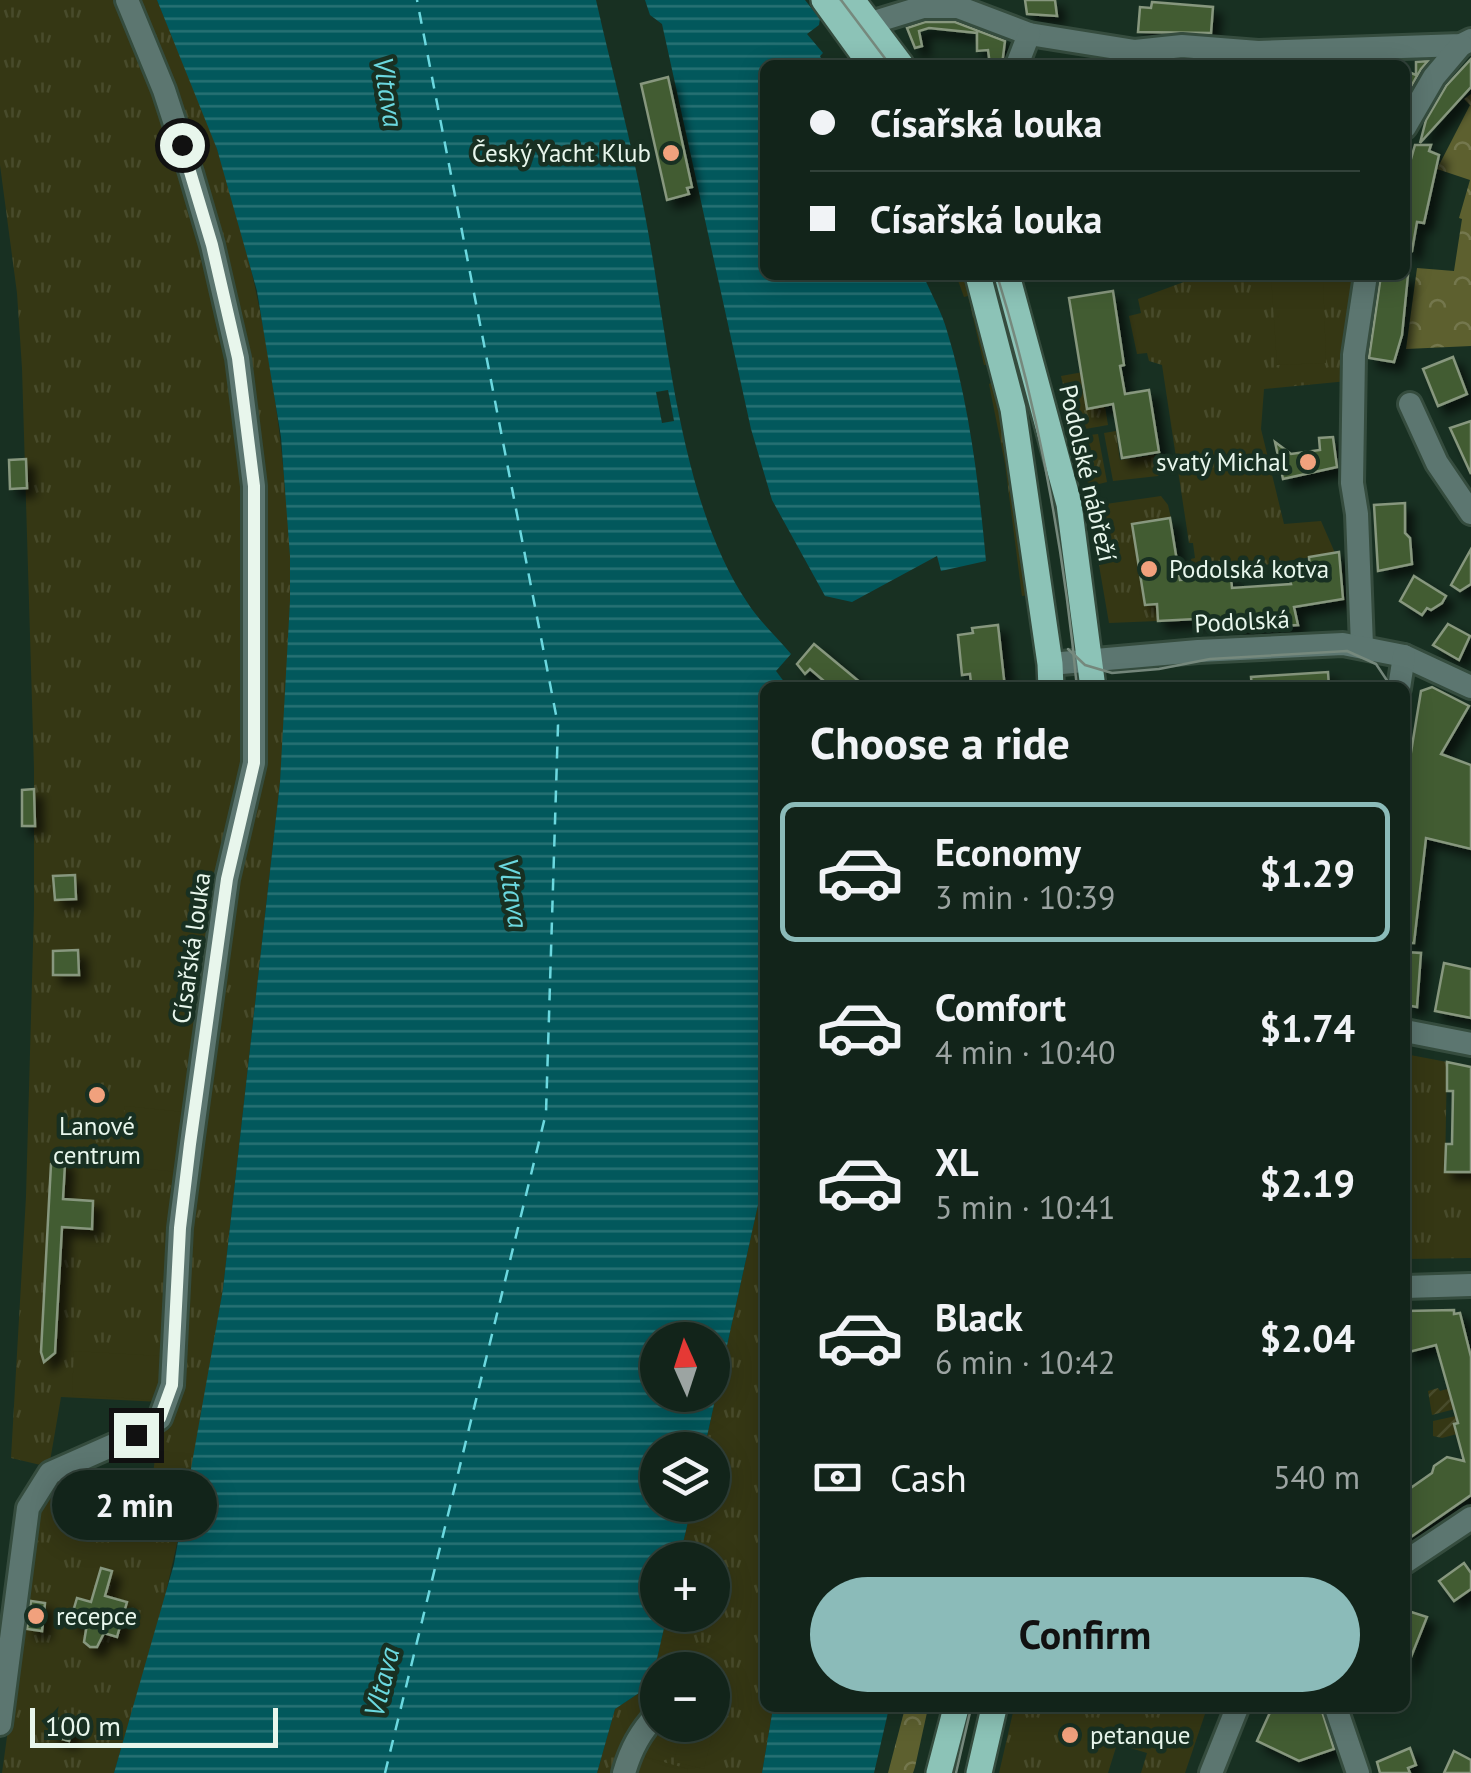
<!DOCTYPE html>
<html lang="en">
<head>
<meta charset="utf-8">
<style>
  body { margin:0; font-family:"PT Sans",sans-serif; background:#1b2c23; color:#f1f3f6; height:100vh; display:flex; flex-direction:column; font-size:38px; white-space:nowrap }
  * { box-sizing:border-box; margin:0 }
  p { font-size:32px; color:#9ca4a2 }
  .icon { flex:none; width:55px; height:55px; fill:none; stroke:currentColor; stroke-width:2; stroke-linecap:round; stroke-linejoin:round }
  .map { position:relative; flex:1; overflow:hidden }
  .drawer { position:absolute; left:760px; top:682px; width:650px; height:1030px; display:flex; flex-direction:column; background:#12241a; border-radius:15px; box-shadow:0 5px 25px #0003,0 0 0 2px #314139 }
  .drawer>* { flex:none }
  .top-card { position:absolute; left:760px; top:60px; width:650px; height:220px; border-radius:15px; box-shadow:0 5px 25px #0003,0 0 0 2px #314139; display:grid; align-content:center; height:220px; padding:0 50px; background:#12241a }
  .needle { width:65px; rotate:357deg }
  .fabs { position:absolute; left:640px; top:1322px; display:grid; gap:20px }
  .fabs a { display:grid; place-items:center; width:90px; height:90px; border-radius:50%; background:#12241a; box-shadow:0 5px 25px #0003,0 0 0 2px #314139; font-size:50px }
  .scale { position:absolute; left:30px; bottom:25px; width:248px; box-sizing:border-box; padding-left:10px; border:5px solid #e8f6ec; border-top:0; font-size:28px; line-height:35px; white-space:nowrap; color:#e8f6ec; -webkit-text-stroke:8px #183022; paint-order:stroke }
  .end { position:absolute; width:45px; height:45px; margin:-22px; border:12px solid #e8f6ec; background:#111; box-shadow:0 0 0 5px #111 }
  .from { border-radius:50% }
  .bubble { position:absolute; height:70px; border-radius:35px; background:#12241a; box-shadow:0 5px 25px #0003,0 0 0 2px #314139; font-size:32px; font-weight:800; line-height:70px; text-align:center }
  .top-card b { display:flex; align-items:center; gap:35px; height:95px; font-size:38px }
  .top-card b+b { border-top:2px solid #314139 }
  .top-card i { width:25px; height:25px; background:#f1f3f6 }
  ul { padding:0; list-style:none }
  li { display:flex; align-items:center; gap:30px; height:140px; margin:0 20px 15px; padding:0 30px; border:5px solid transparent; border-radius:15px }
  li div { flex:1 }
  li b { display:block; font-size:38px }
  li em { font-style:normal; font-weight:800 }
  li.on { border-color:#8bbbb9 }
  li>.icon { width:90px; height:90px; stroke-width:1.5 }
  h2 { padding:0 50px; font-size:45px; line-height:120px }
  .pay { display:flex; align-items:center; gap:25px; height:110px; padding:0 50px; font-size:38px }
  .pay p { margin-inline-start:auto }
  .action { display:flex; gap:20px; margin-top:auto; padding:20px 50px }
  .action a { flex:1; height:115px; border-radius:60px; background:#8bbbb9; color:#111; font-size:40px; font-weight:800; line-height:115px; text-align:center }
  .map>svg:first-child { display:block }
  .grass { fill:url(#grass-tufts); fill-rule:evenodd }
  .forest { fill:url(#forest-crowns) }
  .garden { fill:url(#garden-furrows) }
  .pitch { fill:#353714 }
  .water { fill:url(#water-rules); fill-rule:evenodd }
  .pier { fill:#183022 }
  .lines { fill:none; stroke-linecap:round; stroke-linejoin:round }
  .ferry { stroke:#6bd8df; stroke-width:2.5; stroke-dasharray:12 10; stroke-linecap:butt }
  .building { fill:#425c33; stroke:#87977e; stroke-width:2.5; filter:url(#shadow) }
  .minor-casing { stroke:#354c3e; stroke-width:28 }
  .major-casing { stroke:#354c3e; stroke-width:30 }
  .minor { stroke:#5c7670; stroke-width:22 }
  .major { stroke:#8cc3b7; stroke-width:25 }
  .tram { stroke:#76897d; stroke-width:2.5 }
  .route { stroke:#e8f6ec; stroke-width:12 }
  .poi-dot { fill:#f1a17d; stroke:#183022; stroke-width:4 }
  .labels { text-anchor:middle; dominant-baseline:central; stroke-width:9; stroke-linejoin:round; paint-order:stroke }
  .poi-label { font-size:25px; fill:#e8f6ec; stroke:#183022; text-anchor:start }
  .street-label { font-size:25px; fill:#e8f6ec; stroke:#183022 }
  .water-label { font-size:28px; font-style:italic; fill:#6bd8df; stroke:#183022 }
</style>
</head>
<body>
<div class="map">
<svg width="1471" height="1773" viewBox="0 0 1471 1773">
  <defs>
    <pattern id="grass-tufts" width="24" height="20" patternUnits="userSpaceOnUse" patternTransform="scale(2.5)"><rect width="24" height="20" fill="#353714"/><path d="M3 7l-1-3M5 7V3M7 7l1-3M15 17l-1-3M17 17v-4M19 17l1-3" fill="none" stroke="#484b2b"/></pattern>
    <pattern id="forest-crowns" width="20" height="18" patternUnits="userSpaceOnUse" patternTransform="scale(2.5)"><rect width="20" height="18" fill="#5d602f"/><path d="M2 6a3 3 0 1 1 6 0M12 15a3 3 0 1 1 6 0" fill="none" stroke="#74774d"/></pattern>
    <pattern id="garden-furrows" width="10" height="10" patternUnits="userSpaceOnUse" patternTransform="scale(2.5)"><rect width="10" height="10" fill="#353714"/><path d="M-1 1l2-2M0 10L10 0M9 11l2-2" fill="none" stroke="#484b2b"/></pattern>
    <pattern id="water-rules" width="6" height="5" patternUnits="userSpaceOnUse" patternTransform="scale(2.5)"><rect width="6" height="5" fill="#02585c"/><path d="M0 2.5h6" fill="none" stroke="#277174"/></pattern>
    <filter id="shadow"><feDropShadow dx="8" dy="8" stdDeviation="5" flood-color="#0009"/></filter>
  </defs>
  <rect width="100%" height="100%" fill="#183022"/>
  <g class="grass">
    <path d="M0 0H157C177 49 200 98 217 149 261 280 282 415 290 553 294 629 286 707 280 782L223 1289 192 1477 161 1614 114 1773H2L39 1506 52 1484 75 1469 132 1470 152 1485 161 1402 61 1397 49 1467 11 1458 26 1197 34 909V768L22 368 17 293 0 165Z"/>
    <path d="M956 275H964C999 379 1015 486 1031 595L1022 596 1005 464 989 384 993 382 989 365H984L968 296 964 297Z"/>
    <polygon points="1195,275 1349,275 1356,287 1348,381 1264,389 1261,429 1284,524 1321,521 1335,553 1200,576 1194,574 1191,559 1195,558 1193,543 1189,543 1162,365 1149,361 1147,353 1137,354 1129,316 1141,313 1138,299 1189,280"/>
    <polygon points="1083,372 1088,408 1105,406 1108,425 1074,431 1061,376"/>
    <polygon points="1116,431 1120,460 1161,454 1161,472 1158,476 1113,481 1104,433"/>
    <polygon points="1098,434 1107,482 1091,486 1084,478 1075,437"/>
    <polygon points="1161,496 1168,505 1171,518 1132,524 1145,605 1157,604 1158,621 1109,623 1090,513 1099,505"/>
    <polygon points="1405,1054 1447,1062 1445,1171 1471,1172 1471,1258 1405,1259"/>
    <path d="M765 1173V1708H773L762 1773H597L615 1709 651 1685 667 1615H712V1560H679L692 1505H712V1450H704ZM658 1670H712V1725H658Z"/>
    <polygon points="1014,1708 1207,1708 1185,1773 1141,1773 1147,1753 1117,1744 1108,1773 999,1773"/>
  </g>
  <g class="forest">
    <polygon points="1471,94 1471,346 1406,349 1417,268 1454,271 1462,219 1459,218 1470,180 1437,169 1470,105 1464,99"/>
    <polygon points="905,1708 928,1708 915,1767 913,1773 888,1773"/>
  </g>
  <g class="garden">
    <polygon points="1438,1388 1440,1391 1450,1388 1455,1409 1432,1415 1428,1391"/>
    <polygon points="1456,1416 1457,1434 1442,1438 1433,1436 1433,1421"/>
  </g>
  <g class="pitch">
    <polygon points="1271,275 1323,275 1326,363 1277,365"/>
    <polygon points="125,1106 184,1112 178,1172 118,1166"/>
    <polygon points="74,1351 161,1356 158,1400 72,1395"/>
    <polygon points="713,1722 715,1723 704,1769 674,1762 683,1725 712,1725"/>
    <polygon points="642,1756 688,1769 687,1773 637,1773"/>
  </g>
  <g class="water">
    <path d="M157 0H596C612 71 632 143 645 215 668 334 679 501 747 602 759 621 777 637 791 654L776 671 788 687 765 688V1173L704 1450H658V1505H692L679 1560H658V1615H667L651 1685 615 1709 597 1773H114L174 1564 223 1289 280 782 290 601V556L281 437 257 291 217 149ZM658 1340H712V1395H658Z"/>
    <path d="M645 0H805L820 19 819 25 807 34 823 53 820 56 824 65H765V275H923C931 293 943 315 947 331 969 402 979 485 986 561L941 571 937 556 852 602 825 596 772 500 751 429 662 24 650 15Z"/>
    <polygon points="773,1708 889,1708 874,1773 762,1773"/>
  </g>
  <polygon class="pier" points="668,390 674,421 662,423 656,392"/>
  <g class="lines">
    <polyline class="ferry" points="385,1773 546,1113 558,725 417,0"/>
  </g>
  <g class="building">
    <polygon points="1025,0 1055,0 1057,16 1027,14"/>
    <polygon points="1152,2 1213,7 1211,33 1138,32 1140,7 1151,8"/>
    <polygon points="925,22 955,22 1005,41 1002,65 990,65 988,50 977,51 977,33 929,28 919,31 922,46 915,48 907,28"/>
    <polygon points="1471,59 1471,87 1420,143 1426,120 1446,86"/>
    <polygon points="1428,61 1421,69 1405,97 1405,80 1409,72 1416,75 1416,62"/>
    <polygon points="668,77 692,187 687,188 689,194 667,200 641,84"/>
    <polygon points="1415,145 1431,145 1429,151 1439,155 1424,223 1417,222 1412,251 1405,250 1405,180"/>
    <polygon points="1381,275 1408,275 1402,335 1394,362 1369,358"/>
    <polygon points="1113,291 1124,365 1120,366 1125,394 1149,390 1159,452 1122,458 1113,404 1087,409 1069,298"/>
    <polygon points="1453,357 1467,394 1438,406 1423,369"/>
    <polygon points="1471,421 1471,474 1450,428"/>
    <polygon points="1333,437 1337,467 1283,479 1275,442 1291,454 1320,450 1319,438"/>
    <polygon points="26,459 27,488 10,489 9,460"/>
    <polygon points="1405,503 1405,533 1410,538 1412,564 1378,571 1374,505"/>
    <polygon points="1170,518 1180,580 1231,576 1232,588 1291,584 1289,576 1310,571 1309,557 1339,552 1343,599 1294,607 1298,625 1235,629 1234,617 1158,621 1157,604 1145,605 1132,524"/>
    <polygon points="1471,549 1471,584 1460,591 1451,585"/>
    <polygon points="1414,576 1446,596 1442,603 1431,610 1427,608 1422,615 1400,601"/>
    <polygon points="1448,624 1470,636 1459,660 1433,645"/>
    <polygon points="998,625 1005,688 990,688 990,682 971,683 970,674 962,675 958,635 973,633 972,628"/>
    <polygon points="814,644 867,688 832,688 810,669 805,674 797,664"/>
    <polygon points="1328,672 1329,688 1252,688 1251,677"/>
    <polygon points="1432,687 1469,706 1441,754 1471,765 1471,849 1426,838 1414,943 1405,943 1405,789 1421,691"/>
    <polygon points="34,789 35,826 22,826 22,790"/>
    <polygon points="75,875 76,899 55,900 53,876"/>
    <polygon points="78,950 79,975 53,975 53,951"/>
    <polygon points="1405,952 1421,953 1417,1007 1405,1005"/>
    <polygon points="1444,963 1471,969 1471,1018 1435,1011"/>
    <polygon points="1447,1062 1471,1067 1471,1172 1445,1172 1446,1144 1452,1144 1453,1091 1447,1091"/>
    <polygon points="60,1158 65,1164 63,1199 93,1201 92,1229 62,1227 55,1353 44,1362 41,1352 51,1164"/>
    <polygon points="1454,1310 1454,1314 1460,1313 1471,1357 1471,1495 1405,1541 1405,1492 1432,1473 1434,1466 1447,1457 1464,1461 1454,1424 1458,1423 1436,1345 1405,1353 1405,1311"/>
    <polygon points="1464,1563 1471,1573 1471,1589 1454,1601 1439,1581"/>
    <polygon points="101,1568 112,1571 105,1596 127,1602 117,1637 104,1633 97,1647 90,1647 84,1642 87,1624 70,1622 77,1598 91,1602"/>
    <polygon points="31,1601 45,1603 42,1631 27,1629"/>
    <polygon points="1405,1610 1427,1617 1407,1667 1405,1667"/>
    <polygon points="1272,1708 1321,1708 1334,1749 1299,1761 1257,1741"/>
    <polygon points="56,1718 74,1723 69,1741 51,1736"/>
    <polygon points="1410,1748 1416,1765 1408,1768 1410,1773 1380,1773 1377,1762"/>
    <polygon points="1454,1751 1471,1760 1471,1773 1444,1773"/>
  </g>
  <g class="lines">
    <defs>
      <g id="minor">
        <polyline points="857,31 871,23 923,7 958,7 1029,34 1135,51 1182,46 1258,52 1461,45 1471,40"/>
        <polyline points="1017,65 1029,34"/>
        <polyline points="1405,127 1434,77 1461,45"/>
        <polyline points="1410,404 1437,463 1471,513"/>
        <polyline points="1362,646 1357,514 1352,483 1354,355 1366,275"/>
        <polyline points="1050,664 1198,651 1343,644 1404,656 1471,687"/>
        <polyline points="1399,688 1404,656"/>
        <polyline points="1405,1031 1471,1044"/>
        <polyline points="1405,1287 1471,1285"/>
        <polyline points="1405,1562 1471,1518"/>
        <polyline points="1336,1708 1358,1773"/>
        <polyline points="0,1724 28,1508 50,1473 136,1435 160,1418 172,1385 180,1228 191,1144 227,879 254,763 254,486 238,358 212,245 191,173 164,90 127,0"/>
        <path d="M624 1773C631 1749 640 1732 658 1713"/>
        <polyline points="1211,1773 1237,1708"/>
      </g>
      <g id="major">
        <polyline points="824,0 871,65"/>
        <polyline points="852,0 901,65"/>
        <polyline points="978,275 1013,409 1050,664 1051,688"/>
        <polyline points="1007,275 1069,504 1093,688"/>
        <polyline points="939,1773 956,1708"/>
        <polyline points="979,1773 994,1708"/>
      </g>
    </defs>
    <use href="#minor" class="minor-casing"/>
    <use href="#major" class="major-casing"/>
    <use href="#minor" class="minor"/>
    <use href="#major" class="major"/>
    <g class="tram">
      <polyline points="841,0 890,65"/>
      <path d="M997 275C1038 408 1064 549 1077 688"/>
      <polyline points="1068,649 1085,665 1112,673 1159,669 1210,659 1347,651 1376,664 1392,688"/>
      <polyline points="956,1773 971,1708"/>
    </g>
  </g>
  <g class="lines">
    <polyline class="route" points="136,1435 160,1418 172,1385 180,1228 190,1144 227,879 254,763 254,486 238,358 212,245 182,145"/>
  </g>
  <g class="poi-dot">
    <circle cx="671" cy="153" r="10"/>
    <circle cx="1308" cy="462" r="10"/>
    <circle cx="1149" cy="569" r="10"/>
    <circle cx="97" cy="1095" r="10"/>
    <circle cx="36" cy="1616" r="10"/>
    <circle cx="1070" cy="1735" r="10"/>
  </g>
  <g class="labels">
    <g class="poi-label">
      <text x="651" y="153" text-anchor="end">Český Yacht Klub</text>
      <text x="1288" y="462" text-anchor="end">svatý Michal</text>
      <text x="1169" y="569">Podolská kotva</text>
      <text x="97" y="1126" text-anchor="middle">Lanové<tspan x="97" dy="29">centrum</tspan></text>
      <text x="56" y="1616">recepce</text>
      <text x="1090" y="1735">petanque</text>
    </g>
    <g class="street-label">
      <text transform="translate(1088 473) rotate(77)">Podolské nábřeží</text>
      <text transform="translate(1242 621) rotate(-3)">Podolská</text>
      <text transform="translate(191 948) rotate(-82)">Císařská louka</text>
    </g>
    <g class="water-label">
      <text transform="translate(389 92) rotate(81)">Vltava</text>
      <text transform="translate(514 893) rotate(81)">Vltava</text>
      <text transform="translate(381 1682) rotate(-76)">Vltava</text>
    </g>
  </g>
</svg>
<div class="fabs">
<a><svg class="needle" viewBox="-14 -14 28 28"><path d="M0-13l5 13h-10z" fill="#e53935"/><path d="M0 13l5-13h-10z" fill="#9ca4a2"/></svg></a>
<a><svg class="icon" aria-label="layers" viewBox="0 0 24 24"><path d="M12 4l9 5-9 5-9-5zM3 14l9 5 9-5"/></svg></a>
<a>+</a>
<a>−</a>
</div>
<div class="scale">100 m</div>
<i class="end from" style="left:182px;top:145px"></i>
<i class="end" style="left:136px;top:1435px"></i>
<div class="bubble" style="left:52px;top:1470px;width:165px">2 min</div>
<div class="top-card">
<b><i class="from"></i>Císařská louka</b>
<b><i></i>Císařská louka</b>
</div>
<section class="drawer">
<h2>Choose a ride</h2>
<ul>
<li class="on"><svg class="icon" aria-label="car" viewBox="0 0 24 24"><path d="M5 17H2v-5l4-1 3-4h7l3 4 3 1v5h-3M9 17h6M6 11h13"/><circle cx="7" cy="17" r="2"/><circle cx="17" cy="17" r="2"/></svg><div><b>Economy</b><p>3 min · 10:39</p></div><em>$1.29</em></li>
<li><svg class="icon" aria-label="car" viewBox="0 0 24 24"><path d="M5 17H2v-5l4-1 3-4h7l3 4 3 1v5h-3M9 17h6M6 11h13"/><circle cx="7" cy="17" r="2"/><circle cx="17" cy="17" r="2"/></svg><div><b>Comfort</b><p>4 min · 10:40</p></div><em>$1.74</em></li>
<li><svg class="icon" aria-label="car" viewBox="0 0 24 24"><path d="M5 17H2v-5l4-1 3-4h7l3 4 3 1v5h-3M9 17h6M6 11h13"/><circle cx="7" cy="17" r="2"/><circle cx="17" cy="17" r="2"/></svg><div><b>XL</b><p>5 min · 10:41</p></div><em>$2.19</em></li>
<li><svg class="icon" aria-label="car" viewBox="0 0 24 24"><path d="M5 17H2v-5l4-1 3-4h7l3 4 3 1v5h-3M9 17h6M6 11h13"/><circle cx="7" cy="17" r="2"/><circle cx="17" cy="17" r="2"/></svg><div><b>Black</b><p>6 min · 10:42</p></div><em>$2.04</em></li>
</ul>
<div class="pay"><svg class="icon" aria-label="cash" viewBox="0 0 24 24"><path d="M3 7h18v10H3z"/><circle cx="12" cy="12" r="2"/></svg>Cash<p>540 m</p></div>
<div class="action"><a>Confirm</a></div>
</section>
</div>
</body>
</html>
